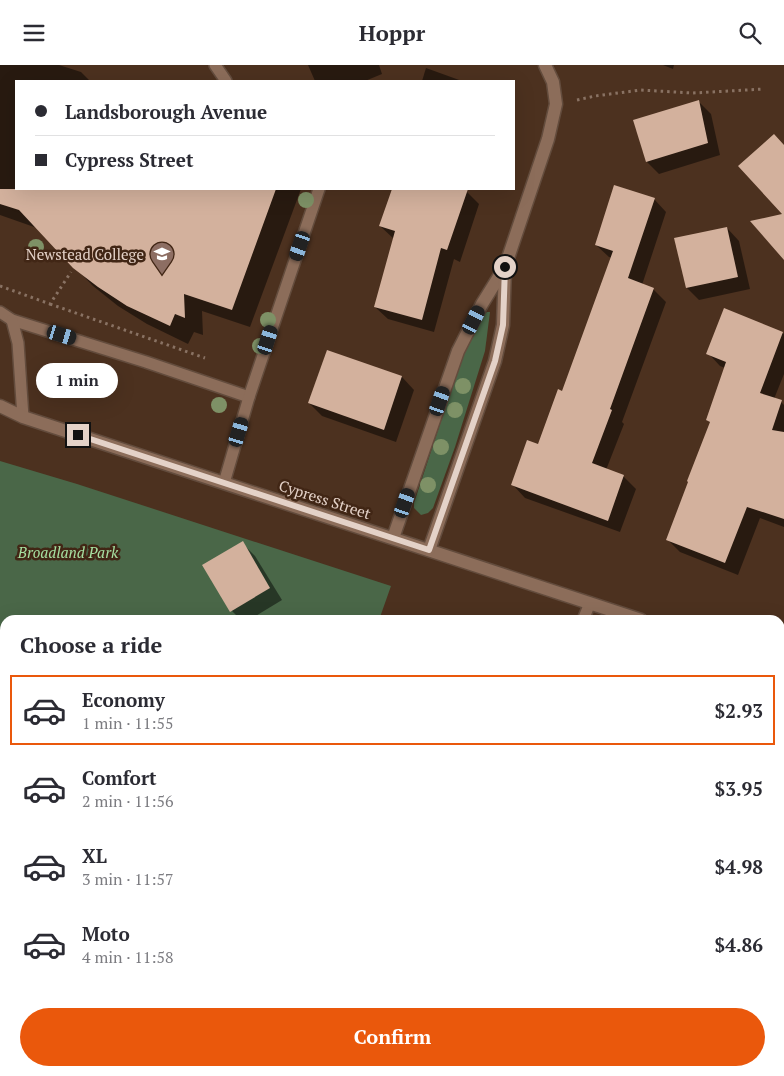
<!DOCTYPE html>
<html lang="en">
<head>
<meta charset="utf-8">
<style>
  body { margin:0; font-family:"PT Serif",serif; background:#f2f2f3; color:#2b2b33; height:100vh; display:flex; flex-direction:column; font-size:19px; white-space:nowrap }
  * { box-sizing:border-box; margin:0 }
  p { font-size:16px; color:#7c7c81 }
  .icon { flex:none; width:28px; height:28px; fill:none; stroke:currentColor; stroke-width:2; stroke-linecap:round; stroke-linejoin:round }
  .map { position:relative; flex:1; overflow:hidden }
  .drawer { position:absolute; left:0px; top:550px; width:785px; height:461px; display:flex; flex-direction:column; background:#fff; border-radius:15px 15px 0 0; box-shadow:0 5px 20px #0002 }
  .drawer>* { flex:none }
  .top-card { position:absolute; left:15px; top:15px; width:500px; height:110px; border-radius:0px; box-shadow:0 5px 20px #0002; display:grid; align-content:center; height:110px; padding:0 20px; background:#fff }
  .end { position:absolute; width:22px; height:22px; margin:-11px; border:6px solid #e4d2c8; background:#111; box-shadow:0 0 0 2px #111 }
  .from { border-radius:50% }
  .bubble { position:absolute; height:35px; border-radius:18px; background:#fff; box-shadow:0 5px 20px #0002; font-size:16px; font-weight:600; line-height:35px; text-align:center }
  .car { position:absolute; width:15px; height:30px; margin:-15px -8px; border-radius:6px; box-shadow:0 0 4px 1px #0007; background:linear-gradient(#222 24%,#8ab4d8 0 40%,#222 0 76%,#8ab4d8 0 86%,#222 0) }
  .top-card b { display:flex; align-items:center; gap:18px; height:48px; font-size:19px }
  .top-card b+b { border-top:1px solid #e1e1e2 }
  .top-card i { width:12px; height:12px; background:#2b2b33 }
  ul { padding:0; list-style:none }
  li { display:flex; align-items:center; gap:15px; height:70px; margin:0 10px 8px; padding:0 10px; border:2px solid transparent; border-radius:0px }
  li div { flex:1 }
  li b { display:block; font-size:19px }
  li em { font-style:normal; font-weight:600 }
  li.selected { border-color:#ea580c }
  li>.icon { width:45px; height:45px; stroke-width:1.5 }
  h2 { padding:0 20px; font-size:22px; line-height:60px }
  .button { display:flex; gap:10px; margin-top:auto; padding:10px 20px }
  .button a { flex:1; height:58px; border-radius:30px; background:#ea580c; color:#fff; font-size:20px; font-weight:600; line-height:58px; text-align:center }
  header { display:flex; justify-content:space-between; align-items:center; height:65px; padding:0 20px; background:#fff; font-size:22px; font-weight:600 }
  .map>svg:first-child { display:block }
  .green { fill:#4a6748 }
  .shadow { fill:#0007 }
  .building { fill:#d3b19d }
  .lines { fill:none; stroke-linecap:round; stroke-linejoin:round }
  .service-casing { stroke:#634c3d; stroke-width:14 }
  .minor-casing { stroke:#634c3d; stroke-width:15 }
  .path { stroke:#897263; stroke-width:3; stroke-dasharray:2.5 4; stroke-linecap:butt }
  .service { stroke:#8c6d5a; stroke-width:11 }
  .minor { stroke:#8c6d5a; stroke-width:12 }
  .tree { fill:#7e9166 }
  .route { stroke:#e4d2c8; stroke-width:6 }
  .labels { text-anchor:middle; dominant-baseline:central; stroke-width:5; stroke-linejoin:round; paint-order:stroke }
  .poi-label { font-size:15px; fill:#e4d2c8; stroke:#412615; text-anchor:end }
  .street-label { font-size:15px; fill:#e4d2c8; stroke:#412615 }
  .park-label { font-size:15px; font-style:italic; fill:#a6e0a1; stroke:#412615 }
</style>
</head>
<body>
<header><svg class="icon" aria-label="menu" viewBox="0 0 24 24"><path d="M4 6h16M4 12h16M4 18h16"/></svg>Hoppr<svg class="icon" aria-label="search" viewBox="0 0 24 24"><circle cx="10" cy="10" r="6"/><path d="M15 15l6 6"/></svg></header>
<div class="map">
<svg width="784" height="1011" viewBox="0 0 784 1011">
  <rect width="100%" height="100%" fill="#4c311f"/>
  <g class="green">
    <polygon points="487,247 490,247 485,286 455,382 433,443 428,448 421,450 414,443 414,438 466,280 484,249"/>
    <polygon points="0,396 77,419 391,521 379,555 5,555 5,948 0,951"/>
  </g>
  <g class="shadow">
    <polygon points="0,0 59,0 81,7 90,16 16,16 16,124 301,124 250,262 202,246 203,270 194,267 188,279 147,259 118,241 93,221 37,163 0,150"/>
    <polygon points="308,0 379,0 382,9 365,16 315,16"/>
    <polygon points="663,0 674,0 673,4"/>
    <polygon points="426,3 462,16 422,16"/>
    <polygon points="698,36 711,49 720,90 659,109 647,97"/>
    <polygon points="393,124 458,124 467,127 479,139 460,197 454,194 434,267 388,254 375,242 394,174 380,161"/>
    <polygon points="654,134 666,147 642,220 653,224 666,237 622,357 624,359 606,405 624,412 636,424 620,467 525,433 513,420 538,380 563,328 612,193 609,192 596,180"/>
    <polygon points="727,163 739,176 750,224 699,235 687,223"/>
    <polygon points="783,268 784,269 784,309 774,334 781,337 784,340 784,462 760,453 738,510 680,487 667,474 711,358 707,355 725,303 720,301 708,288"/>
    <polygon points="402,312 414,325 396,377 322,351 309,338"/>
    <polygon points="242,478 255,491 282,535 249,555 241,555 228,542"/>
    <polygon points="780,662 784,664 784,722 780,721"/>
    <polygon points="780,831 784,832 784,939 780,938"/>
    <polygon points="780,980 784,982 784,1011 727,1011 726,1010 729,1006 780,1006"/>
    <polygon points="59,1006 257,1006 261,1011 63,1011"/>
    <polygon points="390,1006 573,1006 578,1011 384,1011"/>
  </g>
  <g class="building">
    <polygon points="699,35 708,78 646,97 633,55"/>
    <polygon points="774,69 784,80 784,195 750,156 782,149 738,101"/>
    <polygon points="614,120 655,133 628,213 654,223 610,344 612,345 592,398 624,410 608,456 511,420 527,375 538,379 558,324 562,326 613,186 595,180"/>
    <polygon points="0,124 276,124 232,245 184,229 185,253 175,249 170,261 127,241 98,222 73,203 19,145 0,139"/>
    <polygon points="392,124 468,124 447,185 441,183 422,255 374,242 395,166 379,161"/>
    <polygon points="727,162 738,212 686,223 674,173"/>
    <polygon points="724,243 783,267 760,328 782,335 772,365 784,367 784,454 747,442 725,498 666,475 688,417 687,416 710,357 706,355 726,297 706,289"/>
    <polygon points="327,285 402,311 384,365 308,338"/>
    <polygon points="243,476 270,523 230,547 202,500"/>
  </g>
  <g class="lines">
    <defs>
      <g id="service">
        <polyline points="215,0 226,16"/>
        <polyline points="0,247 12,255 146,297 249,332"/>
        <polyline points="12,255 18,278 23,352"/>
        <polyline points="224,418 249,332 319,124"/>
        <polyline points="583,555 590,538"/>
        <polyline points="281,1011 286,1006"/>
      </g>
      <g id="minor">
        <polyline points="0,341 23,352 641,555"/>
        <polyline points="393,473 458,286 482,239 505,202 548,74 556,39 553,17 545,0"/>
        <polyline points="429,485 495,296 503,260 505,204"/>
        <polyline points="780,601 784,602"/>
      </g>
    </defs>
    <use href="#service" class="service-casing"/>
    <use href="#minor" class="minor-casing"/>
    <g class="path">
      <polyline points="577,35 595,31 641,25 693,28 764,24"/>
      <polyline points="0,221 50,239 71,207"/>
      <polyline points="50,239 205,293"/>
    </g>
    <use href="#service" class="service"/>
    <use href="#minor" class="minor"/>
  </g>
  <g class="tree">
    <circle cx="306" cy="135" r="8"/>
    <circle cx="36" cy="182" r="8"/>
    <circle cx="268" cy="255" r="8"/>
    <circle cx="260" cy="281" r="8"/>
    <circle cx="463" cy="321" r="8"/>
    <circle cx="219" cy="340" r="8"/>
    <circle cx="455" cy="345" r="8"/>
    <circle cx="441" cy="382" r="8"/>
    <circle cx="428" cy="420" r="8"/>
  </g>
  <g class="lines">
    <polyline class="route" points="78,370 429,485 495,296 503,260 505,202"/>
  </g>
  <defs>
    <symbol id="school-pin" viewBox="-11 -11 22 30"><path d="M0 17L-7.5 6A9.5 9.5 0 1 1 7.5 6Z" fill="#8d6e63" stroke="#412615"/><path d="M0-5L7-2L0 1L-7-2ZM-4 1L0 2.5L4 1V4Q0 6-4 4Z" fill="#fff"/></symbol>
  </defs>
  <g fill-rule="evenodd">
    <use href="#school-pin" x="148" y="175" width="28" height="38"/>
  </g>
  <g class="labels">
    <g class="poi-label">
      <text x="144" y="189">Newstead College</text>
    </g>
    <g class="street-label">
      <text transform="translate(325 434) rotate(18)">Cypress Street</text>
    </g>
    <g class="park-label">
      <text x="68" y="487">Broadland Park</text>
    </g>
  </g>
</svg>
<i class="end from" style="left:505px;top:202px"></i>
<i class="end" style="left:78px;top:370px"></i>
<div class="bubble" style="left:36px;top:298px;width:82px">1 min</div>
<i class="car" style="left:300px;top:181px;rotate:199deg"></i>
<i class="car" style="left:474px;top:255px;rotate:27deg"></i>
<i class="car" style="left:62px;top:270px;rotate:107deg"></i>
<i class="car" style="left:268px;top:275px;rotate:18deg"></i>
<i class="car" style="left:440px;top:336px;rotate:19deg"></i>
<i class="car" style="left:239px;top:367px;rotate:17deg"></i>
<i class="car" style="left:405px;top:438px;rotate:19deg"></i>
<div class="top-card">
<b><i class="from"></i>Landsborough Avenue</b>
<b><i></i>Cypress Street</b>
</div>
<section class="drawer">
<h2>Choose a ride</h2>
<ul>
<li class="selected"><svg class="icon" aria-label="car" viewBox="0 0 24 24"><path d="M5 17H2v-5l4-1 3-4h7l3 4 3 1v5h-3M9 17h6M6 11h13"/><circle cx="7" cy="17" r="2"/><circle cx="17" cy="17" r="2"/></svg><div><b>Economy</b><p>1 min · 11:55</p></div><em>$2.93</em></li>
<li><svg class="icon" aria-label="car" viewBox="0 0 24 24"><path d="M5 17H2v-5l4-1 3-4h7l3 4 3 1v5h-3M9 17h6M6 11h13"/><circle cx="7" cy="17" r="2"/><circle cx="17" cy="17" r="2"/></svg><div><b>Comfort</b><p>2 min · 11:56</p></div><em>$3.95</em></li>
<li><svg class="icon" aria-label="car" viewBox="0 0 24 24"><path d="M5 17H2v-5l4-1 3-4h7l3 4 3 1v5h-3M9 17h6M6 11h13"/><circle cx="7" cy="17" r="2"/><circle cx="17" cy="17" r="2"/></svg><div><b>XL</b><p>3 min · 11:57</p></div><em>$4.98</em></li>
<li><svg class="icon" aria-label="car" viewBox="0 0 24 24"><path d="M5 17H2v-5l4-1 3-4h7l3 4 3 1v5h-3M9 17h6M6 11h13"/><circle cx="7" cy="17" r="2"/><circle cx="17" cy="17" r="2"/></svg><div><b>Moto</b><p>4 min · 11:58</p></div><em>$4.86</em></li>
</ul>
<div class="button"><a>Confirm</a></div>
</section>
</div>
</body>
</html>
